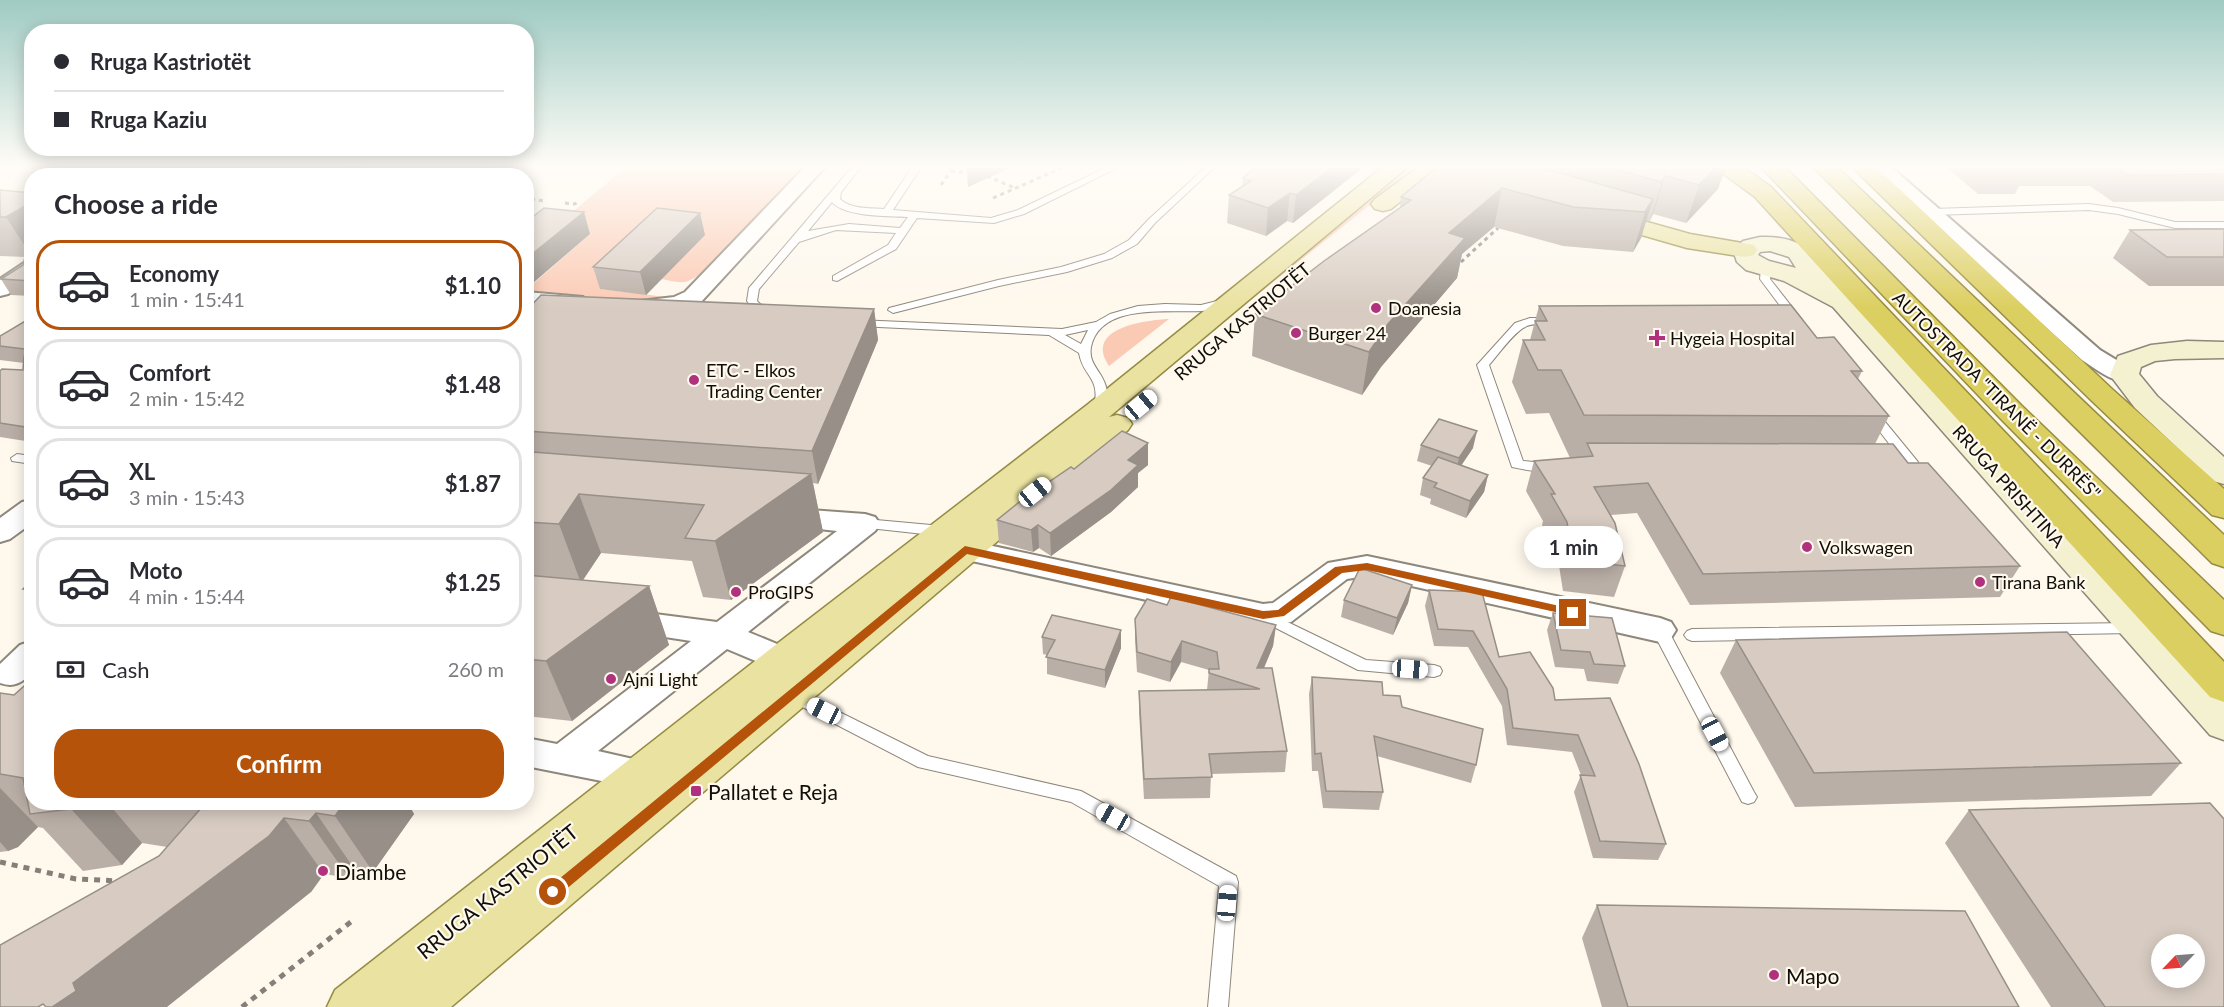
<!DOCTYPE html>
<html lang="en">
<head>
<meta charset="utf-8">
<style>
  body { margin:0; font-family:Lato,sans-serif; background:#f7f7f7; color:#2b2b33; height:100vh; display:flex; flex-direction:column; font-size:22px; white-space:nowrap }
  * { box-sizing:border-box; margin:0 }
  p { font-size:20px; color:#7c7c81 }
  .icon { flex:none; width:33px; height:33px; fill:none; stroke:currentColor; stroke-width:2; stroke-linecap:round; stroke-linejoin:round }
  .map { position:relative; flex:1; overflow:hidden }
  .drawer { position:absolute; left:24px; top:168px; width:510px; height:642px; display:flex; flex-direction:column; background:#fff; border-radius:24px; box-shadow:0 3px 15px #0003 }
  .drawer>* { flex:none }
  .banner { position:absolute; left:24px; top:24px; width:510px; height:132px; border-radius:24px; box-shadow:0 3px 15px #0003; display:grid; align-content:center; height:132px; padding:0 30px; background:#fff }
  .needle { width:39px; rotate:245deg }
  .fabs { position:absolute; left:2151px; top:934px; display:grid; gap:12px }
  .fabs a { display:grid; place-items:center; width:54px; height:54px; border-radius:50%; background:#fff; box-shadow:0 3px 15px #0003; font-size:30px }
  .end { position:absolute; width:27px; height:27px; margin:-14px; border:8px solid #b45309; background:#fff; box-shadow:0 0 0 3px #fff }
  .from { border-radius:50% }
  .bubble { position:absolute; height:42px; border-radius:21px; background:#fff; box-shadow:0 3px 15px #0003; font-size:20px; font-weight:700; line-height:42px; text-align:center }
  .car { position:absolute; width:18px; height:36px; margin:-18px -9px; border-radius:8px; box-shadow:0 0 4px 2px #0007; background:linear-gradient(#fff 24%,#345 0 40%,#fff 0 76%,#345 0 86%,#fff 0) }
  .banner b { display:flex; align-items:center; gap:21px; height:57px; font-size:22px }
  .banner b+b { border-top:2px solid #e1e1e2 }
  .banner i { width:15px; height:15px; background:#2b2b33 }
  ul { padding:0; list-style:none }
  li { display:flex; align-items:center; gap:18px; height:90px; margin:0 12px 9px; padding:0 18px; border:3px solid #e1e1e2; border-radius:24px }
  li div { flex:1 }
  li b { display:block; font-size:22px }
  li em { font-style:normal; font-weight:700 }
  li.active { border-color:#b45309 }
  li>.icon { width:54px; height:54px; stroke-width:1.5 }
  h2 { padding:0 30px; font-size:27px; line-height:72px }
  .pay { display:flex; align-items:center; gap:15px; height:66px; padding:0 30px; font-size:22px }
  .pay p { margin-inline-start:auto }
  .action { display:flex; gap:12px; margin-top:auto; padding:12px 30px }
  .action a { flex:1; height:69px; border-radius:24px; background:#b45309; color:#fff; font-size:24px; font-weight:700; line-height:69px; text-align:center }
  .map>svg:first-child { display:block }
  .green { fill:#fbcab4 }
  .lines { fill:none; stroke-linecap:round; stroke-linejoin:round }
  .lane-casing { stroke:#8e877b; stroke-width:2 }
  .street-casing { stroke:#8e877b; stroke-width:4 }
  .secondary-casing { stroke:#8e877b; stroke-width:3 }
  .primary-casing { stroke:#958b43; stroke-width:3 }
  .highway-casing { stroke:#958b43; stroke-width:3 }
  .path-far1 { stroke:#848079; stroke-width:3; stroke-dasharray:4 4; stroke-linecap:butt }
  .path { stroke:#848079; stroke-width:5; stroke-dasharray:6 6; stroke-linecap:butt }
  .lane { fill:#fff; fill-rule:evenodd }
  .street { fill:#fff; fill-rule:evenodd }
  .secondary { fill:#f4f1d0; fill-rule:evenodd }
  .primary { fill:#eae2a1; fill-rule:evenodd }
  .highway { fill:#dccf62; fill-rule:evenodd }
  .wall { fill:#baafa7 }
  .shaded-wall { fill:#978f88 }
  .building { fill:#d8ccc2; stroke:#978f88; stroke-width:1.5; fill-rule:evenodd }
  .route { fill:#b45309 }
  .poi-dot { fill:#b0317e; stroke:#fef8ed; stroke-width:2 }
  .labels { text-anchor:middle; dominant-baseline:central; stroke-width:4.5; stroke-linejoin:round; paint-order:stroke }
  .poi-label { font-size:18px; fill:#100e09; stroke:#fef8ed; text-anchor:start }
  .street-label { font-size:18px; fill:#100e09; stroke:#fef8ed }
  .near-poi-label { font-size:21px; fill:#100e09; stroke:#fef8ed; text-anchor:start }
  .near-street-label { font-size:21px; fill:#100e09; stroke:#fef8ed }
</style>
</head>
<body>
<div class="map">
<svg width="2224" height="1007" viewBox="0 0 2224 1007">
  <rect width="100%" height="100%" fill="#fef8ed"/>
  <g class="green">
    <path d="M627 166H808C786 189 710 279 684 282 677 283 668 280 661 279L705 235 601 289 666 297 665 300 527 295 526 290 590 234 551 230Z"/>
    <polygon points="1410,166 1419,166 1199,341"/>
    <path d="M1169 319 1109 366C1083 328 1145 320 1169 319Z"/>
  </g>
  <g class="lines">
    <defs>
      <g id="lane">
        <path d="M853 166H862L841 192 840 199C850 209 869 208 884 209L913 166H922L893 210 991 218 1018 210 1109 166H1121L1024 214 994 223 917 218 896 249 837 281 833 280V276L888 245 896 233 836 230 799 242 759 289 757 301 763 307 774 313V317C762 319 753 310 747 301L749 288ZM832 202C844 217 889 216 908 217L900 228 849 224 808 231Z"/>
        <polygon points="1207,166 1216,166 1155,223 1137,244 1112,258 1067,272 999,286 893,313 888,310 889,308 998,280 1061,267 1104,254 1129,240 1149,219"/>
        <polygon points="2089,204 2118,208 2175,222 2224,222 2224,228 2175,228 2118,214 2089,210 1932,215 1927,212 1932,209"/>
        <polygon points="1766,266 1771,269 1770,279 1803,321 1801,323 1793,323 1760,279 1761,269"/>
        <path d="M1225 299 1229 300V304C1220 308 1211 310 1202 311 1170 313 1100 302 1091 347 1087 370 1113 374 1106 407L1100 411 1094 407C1101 377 1083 377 1079 353L1049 335 857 326 851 323 857 320 1062 329 1096 322 1110 314 1138 306 1165 304 1201 305ZM1088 330 1081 344 1065 335Z"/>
        <path d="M1530 318H1551L1557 321C1548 328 1535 321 1525 327 1513 333 1498 355 1489 365L1523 461 1554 464 1556 467 1554 470C1540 473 1526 470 1512 467L1477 365 1515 323Z"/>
        <polygon points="1873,411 1877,412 1918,462 1919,465 1918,468 1898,472 1893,471 1891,468 1893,465 1904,463 1867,415"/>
        <polygon points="17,454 32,456 32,464 12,461 11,458"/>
        <polygon points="865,519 942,526 949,531 942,536 860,527 858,524"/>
        <polygon points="1265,611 1366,660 1434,665 1440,667 1442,671 1440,675 1434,677 1358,670 1260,620 1258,616 1260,612"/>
        <polygon points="2133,623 2138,624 2141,628 2138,632 2133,633 1692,641 1687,639 1684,635 1687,631 1692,629"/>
        <polygon points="1660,625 1665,626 1668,630 1754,792 1757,797 1754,802 1748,804 1742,802 1652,630 1655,626"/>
        <polygon points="793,689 928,756 1081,791 1236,876 1238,882 1228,1007 1208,1007 1219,886 1071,802 918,767 787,699 785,695 787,691"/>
      </g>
      <g id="street">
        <polygon points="484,166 505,166 496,176 475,176"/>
        <path d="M806 166H826L701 302C683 311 660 316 640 311L636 306 640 301 674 297 685 292Z"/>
        <path d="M1869 166H1890L2100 350 2133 370 2136 375 2133 380C2114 385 2098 370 2082 360Z"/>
        <polygon points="32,262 32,278 8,294 0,296 0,279 24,263"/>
        <polygon points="526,292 583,297 586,302 583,307 575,309 526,306"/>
        <polygon points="32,500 32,523 10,539 0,542 0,518 22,502"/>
        <polygon points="783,508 865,514 875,517 880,524 875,531 748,632 794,651 798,660 794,669 782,672 727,649 598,751 655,764 660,774 655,784 642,789 526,766 526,738 557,744 691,641 613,629 608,621 613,613 624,610 717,622 837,531 773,524 769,517 773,510"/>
        <polygon points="965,540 1263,604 1273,603 1328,563 1367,556 1660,618 1671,622 1676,630 1671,638 1660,642 1367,576 1347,579 1291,622 1263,626 954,557 950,550 954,543"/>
        <path d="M32 641V673C21 683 14 688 0 683V664L20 645Z"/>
      </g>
      <g id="secondary">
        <path d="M1760 237C1782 236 1807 241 1818 262L2224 698V740L2210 735 1833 307 1784 281 1746 270 1737 262 1733 250 1743 241ZM1770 251 1789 257 1796 268 1769 261 1758 255 1760 252Z"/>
        <polygon points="2187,341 2224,342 2224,358 2175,359 2155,361 2141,367 2139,374 2157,396 2224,457 2224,484 2213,481 2135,408 2110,375 2118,356 2151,345"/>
      </g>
      <g id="primary">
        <polygon points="1384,166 1409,166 1109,417 1117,415 1128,418 1132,424 1128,430 451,1007 327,1007 335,990 769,650 1087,405"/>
        <polygon points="1420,166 1445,166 1391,209 1383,211 1375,209 1371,204 1375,199"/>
        <polygon points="1601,209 1690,234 1754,245 1757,250 1754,255 1745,257 1687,248 1593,221 1589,216 1593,211"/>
      </g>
      <g id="highway">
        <polygon points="1710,166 1742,166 1771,187 2224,662 2224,702 2210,697 1755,197 1725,175 1713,171"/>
        <polygon points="1760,166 1784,166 2021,405 2224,600 2224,635 2211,631 1999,417"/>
        <polygon points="1812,166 1836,166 2224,535 2224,567 2212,563"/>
        <polygon points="1851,166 1875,166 2112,389 2224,489 2224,518 2212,515 2092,401"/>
      </g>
    </defs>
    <use href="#lane" class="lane-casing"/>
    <use href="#street" class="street-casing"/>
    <use href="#secondary" class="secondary-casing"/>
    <use href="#primary" class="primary-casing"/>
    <use href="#highway" class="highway-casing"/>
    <g class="path-far1">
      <polyline points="951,171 971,173"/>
      <polyline points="987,176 1015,188"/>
      <polyline points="941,185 954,166"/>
      <polyline points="993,198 1066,166"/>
      <polyline points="531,199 544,201"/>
      <polyline points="565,203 575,204 577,202"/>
      <polyline points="1461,262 1498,228"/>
    </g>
    <g class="path">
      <polyline points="0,862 76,879 120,881"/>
      <polyline points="242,1007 352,921"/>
    </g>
    <use href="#lane" class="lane"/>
    <use href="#street" class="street"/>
    <use href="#secondary" class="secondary"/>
    <use href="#primary" class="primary"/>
    <use href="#highway" class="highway"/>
  </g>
  <g class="wall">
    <polygon points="1256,166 1365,166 1293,223 1287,221 1266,236 1227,223 1229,195 1242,186 1243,178"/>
    <polygon points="1438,166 1726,166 1718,189 1686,223 1653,214 1650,221 1646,220 1641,238 1633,252 1563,246 1494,227 1462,254 1457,278 1381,367 1362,395 1252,356 1255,314 1400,208 1401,197"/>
    <polygon points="1945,166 2224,166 2224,201 2113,202 2090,186 2019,186 2015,194 1978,194"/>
    <polygon points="0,190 32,193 32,296 11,295 1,279 23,265 26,257 0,256"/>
    <polygon points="2224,229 2224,286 2149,286 2113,258 2130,230"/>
    <polygon points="705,235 646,295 600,289 593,267"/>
    <polygon points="1539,306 1817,338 1862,371 1858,379 1889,416 1875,444 1908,463 2020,566 2000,597 1690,605 1637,513 1611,515 1625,566 1614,597 1563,591 1557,553 1542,525 1543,521 1526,491 1534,461 1570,458 1549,413 1526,414 1512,382 1523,340 1530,340"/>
    <polygon points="874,309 878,340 818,484 813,483 823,532 731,600 703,597 692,561 601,553 583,580 649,586 669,645 572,721 526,716 526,311"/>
    <polygon points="32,317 32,442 0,437 0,371 23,370 24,363 0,360 0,336"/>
    <polygon points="1148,443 1148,465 1138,473 1138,487 1111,512 1051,556 1039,548 1033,552 999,543 997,520 1074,469"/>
    <polygon points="1421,445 1473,448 1461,465 1488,475 1484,492 1466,518 1430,504 1431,499 1420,495 1423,478 1432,466 1417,461"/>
    <polygon points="32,581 32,600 23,589"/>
    <polygon points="1412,585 1408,603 1393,635 1341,617 1344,600"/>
    <polygon points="1429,590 1482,592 1499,657 1555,700 1666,844 1658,860 1593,858 1574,792 1581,775 1572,752 1507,745 1502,706 1468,647 1434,646 1425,606"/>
    <polygon points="1167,605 1276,625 1273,646 1264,668 1287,751 1285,772 1211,774 1210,798 1144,799 1139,712 1139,691 1207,690 1209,670 1181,662 1170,682 1137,672 1135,640 1135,619"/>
    <polygon points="1553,613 1625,666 1618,684 1587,681 1584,669 1555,667 1547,630"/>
    <polygon points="1042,637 1121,648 1105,688 1047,674 1047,655 1043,654"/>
    <polygon points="1736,640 2181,763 2151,796 1795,807 1720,673"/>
    <polygon points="1312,677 1383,695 1476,765 1471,783 1377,756 1383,792 1379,810 1323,808 1318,771 1312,771 1309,694"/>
    <polygon points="0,693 32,802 407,802 414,814 373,872 355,870 349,878 324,874 311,892 159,856 167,847 142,843 122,865 83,871 43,828 38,827 18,847 8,851 0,852"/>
    <polygon points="1969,810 2224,1007 2051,1007 1945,843"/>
    <polygon points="1597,905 2019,1007 1602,1007 1582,938"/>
  </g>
  <g class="shaded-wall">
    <polygon points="344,166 362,166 363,168 355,176 339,171"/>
    <polygon points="967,166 1014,166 968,187"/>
    <polygon points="1334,166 1365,166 1293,223 1296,195"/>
    <polygon points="1717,166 1726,166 1718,189 1686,223 1699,185"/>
    <polygon points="1665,176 1653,214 1650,221 1662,182"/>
    <polygon points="1502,188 1494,227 1462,254 1457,278 1381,367 1362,395 1369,352 1449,233"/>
    <polygon points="1290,193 1287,221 1266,236 1268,208"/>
    <polygon points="1653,199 1641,238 1633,252 1645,212"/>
    <polygon points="32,202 32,257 6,217"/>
    <polygon points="584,212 590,234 526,289 526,259"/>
    <polygon points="700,213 705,235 646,295 640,272"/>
    <polygon points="874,309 878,340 818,484 812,451"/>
    <polygon points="1477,431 1473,448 1455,475 1459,458"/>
    <polygon points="1148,443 1148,465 1138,473 1138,487 1111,512 1051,556 1050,533 1128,460"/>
    <polygon points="811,474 823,532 731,600 715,541"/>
    <polygon points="1488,475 1484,492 1466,518 1470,501"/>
    <polygon points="579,494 601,553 581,583 559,524"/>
    <polygon points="1038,525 1039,548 1033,552 1031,530"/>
    <polygon points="1412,585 1408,603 1393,635 1397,618"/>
    <polygon points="649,586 669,645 572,721 546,661"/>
    <polygon points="1276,625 1273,646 1255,689 1257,668"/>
    <polygon points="1121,630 1121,648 1105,688 1105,670"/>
    <polygon points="1182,641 1181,662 1170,682 1171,662"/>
    <polygon points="0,788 38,827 18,847 8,851 0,842"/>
    <polygon points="77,802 107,802 142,843 122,865 71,809"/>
    <polygon points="345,802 407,802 414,814 373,872 335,816"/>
    <polygon points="316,813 355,870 349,878 309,821"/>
    <polygon points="284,818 324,874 311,892 167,1007 52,1007 73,983"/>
  </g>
  <g class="building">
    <polygon points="164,166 344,166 339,171 386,175 385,176 159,176 163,172 155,172"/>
    <polygon points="1256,166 1334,166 1296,195 1290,193 1268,208 1229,195 1251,181 1243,178"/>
    <polygon points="1438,166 1535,166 1653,199 1645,212 1573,207 1502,188 1449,233 1465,238 1388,324 1369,352 1255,314 1324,261 1411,200 1401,197"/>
    <polygon points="1603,166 1717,166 1699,185 1665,176 1662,182"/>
    <polygon points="1990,166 2027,166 2028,167 1991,167"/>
    <polygon points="2115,166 2224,166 2224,174 2128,175"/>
    <polygon points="0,190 32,193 32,202 6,217 0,217"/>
    <polygon points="544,208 584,212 526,259 526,222"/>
    <polygon points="657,208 700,213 640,272 593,267"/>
    <polygon points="2224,229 2224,257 2167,257 2130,230"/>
    <polygon points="32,253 32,281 1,279 23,265 25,257"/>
    <polygon points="541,295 874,309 812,451 526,431 526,311"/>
    <polygon points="1791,305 1817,338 1834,337 1862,371 1851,371 1889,416 1584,415 1561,370 1538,370 1523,340 1545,340 1535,321 1547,321 1539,306"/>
    <polygon points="32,317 32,350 0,346 0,336"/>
    <polygon points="32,351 32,402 28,405 32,405 32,428 0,423 0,371 2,369 23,370 24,356"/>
    <polygon points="1439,419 1477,431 1459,458 1421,445"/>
    <polygon points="1122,431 1148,443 1128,460 1138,465 1111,490 1050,533 1038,525 1031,530 997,520 1018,503 1071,467 1074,469"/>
    <polygon points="1587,443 1893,444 1908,463 1928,463 2020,566 1703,574 1648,483 1594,487 1615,523 1625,566 1573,560 1567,522 1551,494 1555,494 1534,461 1593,456"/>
    <polygon points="533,452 811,474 715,541 685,538 704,505 579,494 559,524 526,522 526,461"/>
    <polygon points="1438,457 1488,475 1470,501 1434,487 1437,483 1423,478"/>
    <polygon points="1360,568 1412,585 1397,618 1344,600"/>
    <polygon points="526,575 649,586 546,661 526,659"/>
    <polygon points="32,581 32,590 23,589"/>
    <polygon points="1429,590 1482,592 1499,657 1530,652 1553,688 1555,700 1610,698 1639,764 1666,844 1600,841 1580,775 1595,776 1578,735 1513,728 1507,689 1473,631 1438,629"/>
    <polygon points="1171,597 1276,625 1257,668 1272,668 1287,751 1209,754 1212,777 1144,779 1139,691 1260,689 1209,673 1209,669 1219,669 1217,652 1182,641 1171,662 1137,652 1135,619 1147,599 1167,605"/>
    <polygon points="1553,613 1612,618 1625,666 1594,664 1590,652 1561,650"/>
    <polygon points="1052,615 1121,630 1105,670 1046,657 1055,640 1042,637"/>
    <polygon points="2067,632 2181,763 1814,773 1736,640"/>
    <polygon points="1312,677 1382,682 1383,695 1400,696 1402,707 1483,729 1476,765 1374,736 1383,792 1326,791 1321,753 1315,754"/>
    <polygon points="32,679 32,802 77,802 71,809 30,814 23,778 0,774 0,693 14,695"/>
    <polygon points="180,802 345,802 335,816 316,813 309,821 284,818 269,836 73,983 76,991 52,1007 46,1007 43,1004 38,1007 0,1007 0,945 159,856 203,806"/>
    <path d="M2210 803 2224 819V1007H2105L1969 810ZM2162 945H2194V978H2162Z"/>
    <polygon points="1597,905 1965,911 2019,1007 1628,1007"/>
  </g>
  <linearGradient id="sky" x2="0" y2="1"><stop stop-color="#9fcbc3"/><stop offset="0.54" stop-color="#fffcf7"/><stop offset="1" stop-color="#fffcf7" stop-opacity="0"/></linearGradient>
  <rect width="2224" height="307" fill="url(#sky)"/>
  <polygon class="route" points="965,546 1263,611 1278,610 1335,567 1367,563 1573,609 1578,613 1573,616 1367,570 1342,573 1284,616 1263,619 967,554 558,896 548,896 546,892 548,888"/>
  <g class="poi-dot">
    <circle cx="1376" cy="308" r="6"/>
    <circle cx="1296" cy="333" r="6"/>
    <path d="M1654 329h6v6h6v6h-6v6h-6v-6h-6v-6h6z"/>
    <circle cx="694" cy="380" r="6"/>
    <circle cx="1807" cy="547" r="6"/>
    <circle cx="1980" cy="582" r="6"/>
    <circle cx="736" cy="592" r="6"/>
    <circle cx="611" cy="679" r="6"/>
    <rect x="690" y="785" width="12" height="12" rx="3"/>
    <circle cx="323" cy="871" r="6"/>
    <circle cx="1774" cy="975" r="6"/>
  </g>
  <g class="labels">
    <g class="poi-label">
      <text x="1388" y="308">Doanesia</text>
      <text x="1308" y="333">Burger 24</text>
      <text x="1670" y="338">Hygeia Hospital</text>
      <text x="706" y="370">ETC - Elkos<tspan x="706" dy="21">Trading Center</tspan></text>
      <text x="1819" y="547">Volkswagen</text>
      <text x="1992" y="582">Tirana Bank</text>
      <text x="748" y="592">ProGIPS</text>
      <text x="623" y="679">Ajni Light</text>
    </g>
    <g class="street-label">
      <text transform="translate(1242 321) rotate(-40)">RRUGA KASTRIOTËT</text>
      <text transform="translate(1997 395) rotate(45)">AUTOSTRADA "TIRANË - DURRËS"</text>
      <text transform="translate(2009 486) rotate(48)">RRUGA PRISHTINA</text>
    </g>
    <g class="near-poi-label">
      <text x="708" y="791">Pallatet e Reja</text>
      <text x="335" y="871">Diambe</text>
      <text x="1786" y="975">Mapo</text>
    </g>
    <g class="near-street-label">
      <text transform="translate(497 891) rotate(-39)">RRUGA KASTRIOTËT</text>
    </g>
  </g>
</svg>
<div class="fabs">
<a><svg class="needle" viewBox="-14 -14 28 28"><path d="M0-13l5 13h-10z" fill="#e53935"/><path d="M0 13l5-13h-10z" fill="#7c7c81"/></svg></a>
</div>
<i class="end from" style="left:553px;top:892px"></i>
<i class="end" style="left:1573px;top:613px"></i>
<div class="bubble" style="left:1524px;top:526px;width:99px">1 min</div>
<i class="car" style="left:1141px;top:405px;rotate:50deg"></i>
<i class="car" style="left:1035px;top:492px;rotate:51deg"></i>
<i class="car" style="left:1410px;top:669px;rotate:94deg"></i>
<i class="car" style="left:824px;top:711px;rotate:297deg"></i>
<i class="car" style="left:1715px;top:734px;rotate:152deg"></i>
<i class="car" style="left:1113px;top:817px;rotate:299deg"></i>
<i class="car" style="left:1227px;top:903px;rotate:5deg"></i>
<div class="banner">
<b><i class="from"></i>Rruga Kastriotët</b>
<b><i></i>Rruga Kaziu</b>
</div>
<section class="drawer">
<h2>Choose a ride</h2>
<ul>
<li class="active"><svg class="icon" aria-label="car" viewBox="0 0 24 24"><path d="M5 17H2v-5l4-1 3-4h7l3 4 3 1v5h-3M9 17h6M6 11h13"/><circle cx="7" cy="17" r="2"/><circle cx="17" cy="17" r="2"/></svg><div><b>Economy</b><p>1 min · 15:41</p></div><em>$1.10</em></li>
<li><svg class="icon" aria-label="car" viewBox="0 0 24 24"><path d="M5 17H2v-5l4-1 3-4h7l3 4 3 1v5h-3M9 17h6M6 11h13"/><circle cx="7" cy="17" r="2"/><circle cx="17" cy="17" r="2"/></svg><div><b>Comfort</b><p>2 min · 15:42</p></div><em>$1.48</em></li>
<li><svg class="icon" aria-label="car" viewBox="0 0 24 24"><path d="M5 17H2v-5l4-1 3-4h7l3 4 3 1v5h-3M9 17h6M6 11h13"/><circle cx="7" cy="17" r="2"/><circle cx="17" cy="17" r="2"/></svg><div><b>XL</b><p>3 min · 15:43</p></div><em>$1.87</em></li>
<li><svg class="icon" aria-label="car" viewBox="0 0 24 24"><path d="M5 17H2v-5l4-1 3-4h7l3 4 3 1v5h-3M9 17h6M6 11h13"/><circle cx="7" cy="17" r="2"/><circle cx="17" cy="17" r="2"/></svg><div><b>Moto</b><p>4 min · 15:44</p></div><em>$1.25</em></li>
</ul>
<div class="pay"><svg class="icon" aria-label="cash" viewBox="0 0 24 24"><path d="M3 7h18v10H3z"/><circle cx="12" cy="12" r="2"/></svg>Cash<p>260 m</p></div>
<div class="action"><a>Confirm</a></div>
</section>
</div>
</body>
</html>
